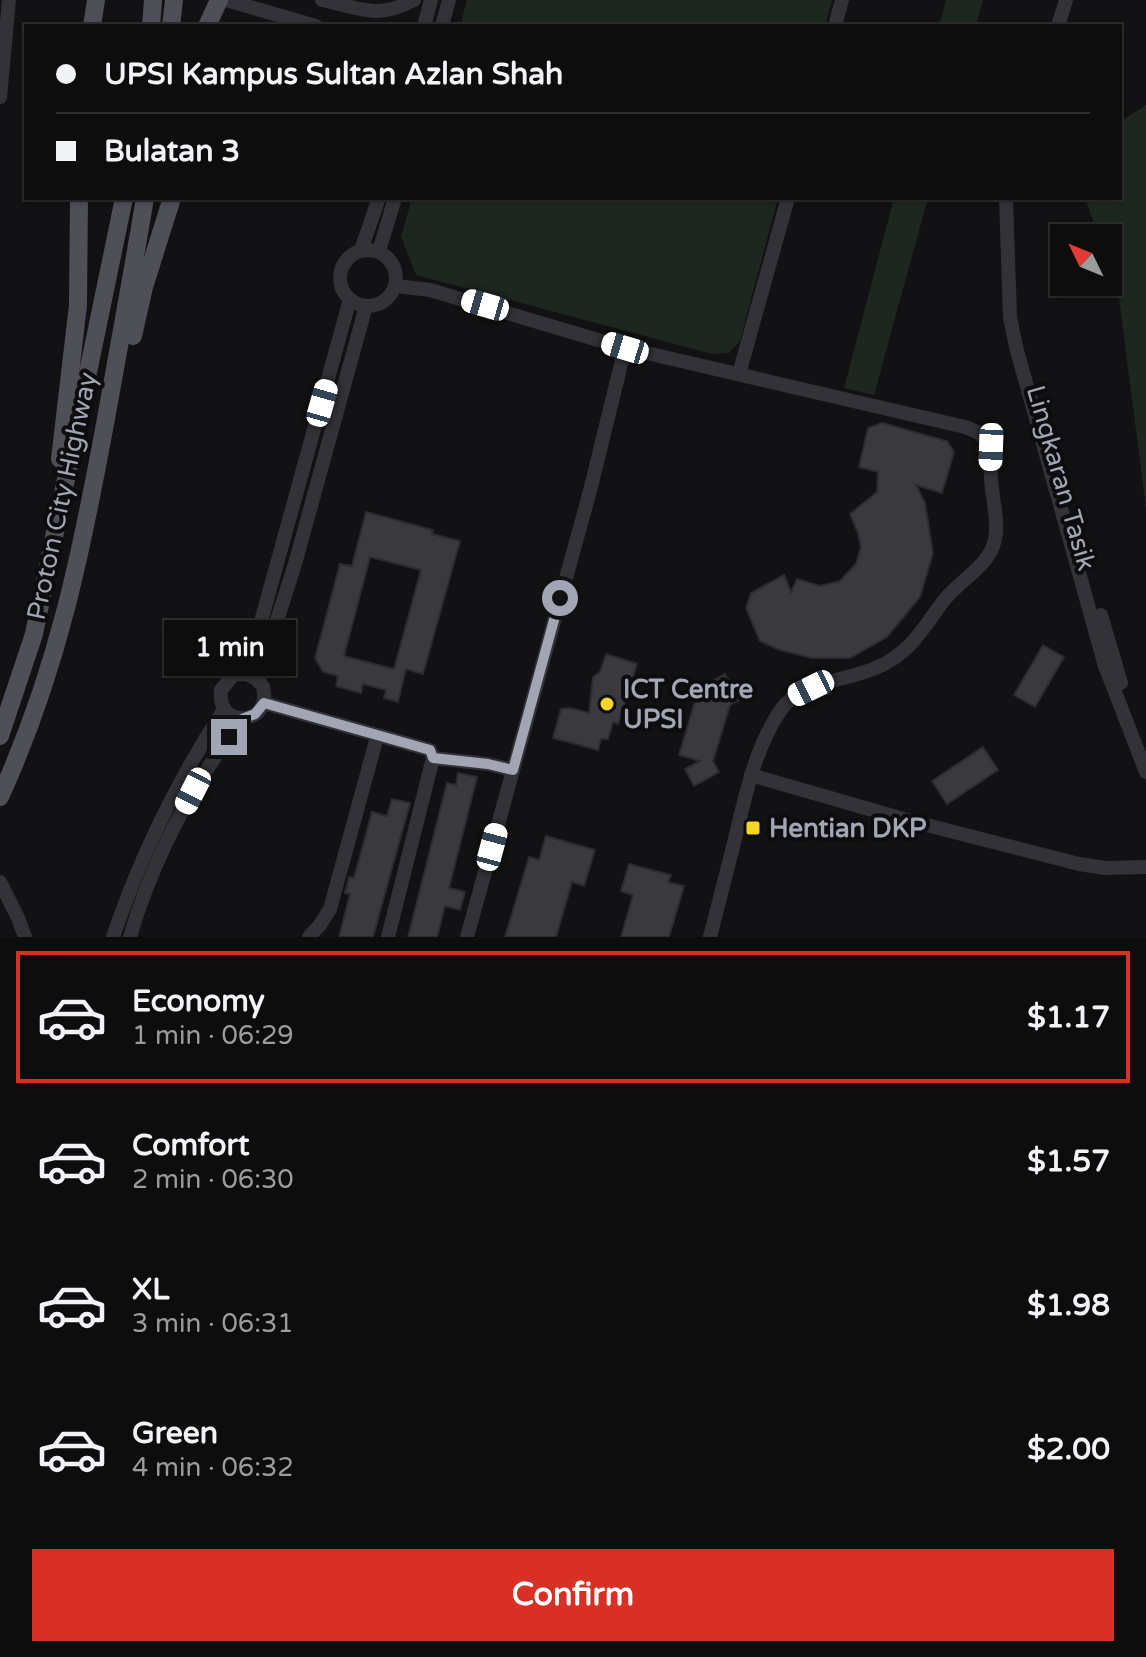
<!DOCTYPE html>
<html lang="en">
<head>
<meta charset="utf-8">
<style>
  body { margin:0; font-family:"Varela Round",sans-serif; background:#171617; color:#f1f3f6; height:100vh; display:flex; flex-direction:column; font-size:30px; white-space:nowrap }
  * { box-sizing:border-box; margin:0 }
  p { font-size:26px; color:#9b9c9e }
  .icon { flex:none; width:44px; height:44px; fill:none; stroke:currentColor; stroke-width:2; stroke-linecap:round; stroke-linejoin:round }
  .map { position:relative; height:937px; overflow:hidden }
  .sheet { display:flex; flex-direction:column; background:#0e0d0e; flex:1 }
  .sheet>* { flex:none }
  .banner { position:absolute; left:24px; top:24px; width:1098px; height:176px; border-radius:0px; box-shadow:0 2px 6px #0004,0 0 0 2px #2e2d2e; display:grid; align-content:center; height:176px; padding:0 32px; background:#0e0d0e }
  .needle { width:52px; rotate:313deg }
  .tools { position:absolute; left:1050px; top:224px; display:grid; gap:16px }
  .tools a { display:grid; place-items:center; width:72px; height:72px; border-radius:0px; background:#0e0d0e; box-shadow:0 2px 6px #0004,0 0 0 2px #2e2d2e; font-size:40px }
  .end { position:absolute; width:36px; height:36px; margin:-18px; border:10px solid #a2a5b4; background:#111; box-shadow:0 0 0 4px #111 }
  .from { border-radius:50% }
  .bubble { position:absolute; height:56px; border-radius:0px; background:#0e0d0e; box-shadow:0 2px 6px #0004,0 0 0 2px #2e2d2e; font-size:26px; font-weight:700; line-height:56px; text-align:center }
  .car { position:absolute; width:24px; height:48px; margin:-24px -12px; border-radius:10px; box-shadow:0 0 6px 2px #0007; background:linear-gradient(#fff 24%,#345 0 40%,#fff 0 76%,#345 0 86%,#fff 0) }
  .banner b { display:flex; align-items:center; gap:28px; height:76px; font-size:30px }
  .banner b+b { border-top:2px solid #2e2d2e }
  .banner i { width:20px; height:20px; background:#f1f3f6 }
  ul { padding:14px 0 0; list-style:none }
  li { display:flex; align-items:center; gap:24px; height:132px; margin:0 16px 12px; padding:0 16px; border:4px solid transparent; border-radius:0px }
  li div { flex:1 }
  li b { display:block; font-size:30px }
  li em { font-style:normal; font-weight:700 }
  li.on { border-color:#d93025 }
  li>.icon { width:72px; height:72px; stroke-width:1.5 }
  .cta { display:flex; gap:16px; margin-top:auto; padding:16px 32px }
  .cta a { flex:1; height:92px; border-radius:0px; background:#d93025; color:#fff; font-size:32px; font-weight:700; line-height:92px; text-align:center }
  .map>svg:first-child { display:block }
  .green { fill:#1e2620 }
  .building { fill:#39393e; stroke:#2c2b2f; stroke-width:2; fill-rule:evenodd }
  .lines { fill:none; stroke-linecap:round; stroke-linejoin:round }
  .minor { stroke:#323238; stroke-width:14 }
  .major { stroke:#4e4f57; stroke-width:18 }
  .route { stroke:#a2a5b4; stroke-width:10 }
  .poi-dot { fill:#f6d527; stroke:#0d0c0e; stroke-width:3 }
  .labels { text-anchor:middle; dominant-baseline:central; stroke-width:8; stroke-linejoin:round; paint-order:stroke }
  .street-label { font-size:26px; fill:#a2a5b4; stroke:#0d0c0e }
  .poi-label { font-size:26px; font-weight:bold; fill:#a2a5b4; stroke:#0d0c0e; text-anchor:start }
</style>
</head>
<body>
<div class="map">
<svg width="1146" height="937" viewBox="0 0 1146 937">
  <rect width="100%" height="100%" fill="#121113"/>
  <g class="green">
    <polygon points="467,0 832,0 825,26 460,26"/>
    <polygon points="946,0 983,0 976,26 939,26"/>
    <polygon points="1146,105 1146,509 1119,297 1108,266 1108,238 1099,238 1085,198 1120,198 1120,122"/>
    <polygon points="412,198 778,198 740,341 729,353 712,354 416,275 401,237"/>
    <polygon points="894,198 928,198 874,395 844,388"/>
  </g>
  <g class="building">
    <polygon points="882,423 947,441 954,452 942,493 916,485 925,503 933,553 920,597 887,637 850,658 812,658 780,650 760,641 746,608 751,593 784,575 791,592 797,579 820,586 840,581 856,564 861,547 858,533 850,514 877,492 878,472 859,467 868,428"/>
    <path d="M366 512 433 530 432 534 460 541 423 674 406 669 398 702 384 698 386 690 363 684 361 693 336 686 338 676 323 672 315 658 340 564 352 566ZM370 557 421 570 394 669 344 656Z"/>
    <polygon points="1043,645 1064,657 1035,707 1014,695"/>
    <polygon points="606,654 637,664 618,724 613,722 608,739 601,739 598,750 553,738 561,709 570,708 589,713 593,677 600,672"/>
    <polygon points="725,674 739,700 730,705 713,761 719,772 694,786 685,769 700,761 679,755 697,695 722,702 711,682"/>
    <polygon points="983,747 998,770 947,804 932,781"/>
    <polygon points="458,773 477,777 449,888 465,892 460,910 445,906 437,937 408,937 447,783 456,785"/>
    <polygon points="392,799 410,803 373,937 339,937 350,894 345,893 349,877 354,878 372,812 387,816"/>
    <polygon points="546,836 595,850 584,886 572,882 556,937 505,937 529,857 539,860"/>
    <polygon points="629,864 671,875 668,882 684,886 669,937 621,937 633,895 621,891"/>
  </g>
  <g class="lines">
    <g class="minor">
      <polyline points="226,0 316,26"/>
      <path d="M322 0C359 8 378 20 414 0"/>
      <polyline points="424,26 431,0"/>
      <polyline points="442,26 449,0"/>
      <polyline points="835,26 842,0"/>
      <polyline points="1058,26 1066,0"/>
      <polyline points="0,97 9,0"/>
      <polyline points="1006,198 1010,317 1016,347 1105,666 1146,772"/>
      <circle cx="368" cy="278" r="28"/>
      <polyline points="361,250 379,198"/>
      <polyline points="379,251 395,198"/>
      <path d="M396 286 430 290 625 348 965 427C998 438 989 449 991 479 992 498 999 520 995 539 990 566 961 579 945 599 925 625 911 653 878 667 846 682 802 679 780 711 754 750 745 798 734 843 726 874 718 906 710 937"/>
      <polyline points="739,374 788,198"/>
      <polyline points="1101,615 1121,683"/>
      <path d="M234 675C247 672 256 676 263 687 273 726 216 730 221 690L249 656 257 636 350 299"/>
      <polyline points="258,680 295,564 366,306"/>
      <polyline points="264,703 430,750 433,758 488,764 513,770"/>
      <polyline points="751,775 907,820 1079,864 1105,868 1146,867"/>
      <polyline points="0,882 18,918 25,937"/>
      <path d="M113 937C140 857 178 780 224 709"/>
      <path d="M130 937C153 858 193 784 242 719"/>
      <polyline points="309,937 320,925 330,909 377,737"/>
      <polyline points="388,937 433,758"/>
      <polyline points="467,937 590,491 625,348"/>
    </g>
    <g class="major">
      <polyline points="92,26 96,0"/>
      <polyline points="151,26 153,0"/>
      <polyline points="171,26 174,0"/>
      <polyline points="207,26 219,0"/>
      <polyline points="133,336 144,287 172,198"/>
      <polyline points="60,459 78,305 79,198"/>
      <polyline points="0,736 34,634 124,198"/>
      <path d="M0 797C58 670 82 550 107 413 120 341 133 270 145 198"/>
    </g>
  </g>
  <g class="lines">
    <polyline class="route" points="229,737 242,719 255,714 264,703 430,750 433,758 488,764 513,770 560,598"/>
  </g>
  <g class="poi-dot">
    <circle cx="607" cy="704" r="8"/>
    <rect x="745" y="820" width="16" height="16" rx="4"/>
  </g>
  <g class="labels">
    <g class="street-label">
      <text transform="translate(1061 478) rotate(74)">Lingkaran Tasik</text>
      <text transform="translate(62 496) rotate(-78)">Proton City Highway</text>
    </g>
    <g class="poi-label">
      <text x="623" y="689">ICT Centre<tspan x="623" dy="30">UPSI</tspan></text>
      <text x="769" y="828">Hentian DKP</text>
    </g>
  </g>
</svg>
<div class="tools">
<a><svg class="needle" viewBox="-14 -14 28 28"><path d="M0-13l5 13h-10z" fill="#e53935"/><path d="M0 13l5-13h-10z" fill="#9b9c9e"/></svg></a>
</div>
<i class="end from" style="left:560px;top:598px"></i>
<i class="end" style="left:229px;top:737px"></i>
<div class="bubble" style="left:164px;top:620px;width:132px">1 min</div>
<i class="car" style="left:485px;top:305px;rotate:286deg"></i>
<i class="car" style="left:625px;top:348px;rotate:287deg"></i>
<i class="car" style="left:322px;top:403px;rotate:16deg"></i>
<i class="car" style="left:991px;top:447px;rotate:182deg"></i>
<i class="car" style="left:811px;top:688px;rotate:244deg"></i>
<i class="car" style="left:193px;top:791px;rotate:207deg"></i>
<i class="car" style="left:492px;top:847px;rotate:15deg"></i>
<div class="banner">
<b><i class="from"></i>UPSI Kampus Sultan Azlan Shah</b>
<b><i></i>Bulatan 3</b>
</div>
</div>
<section class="sheet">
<ul>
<li class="on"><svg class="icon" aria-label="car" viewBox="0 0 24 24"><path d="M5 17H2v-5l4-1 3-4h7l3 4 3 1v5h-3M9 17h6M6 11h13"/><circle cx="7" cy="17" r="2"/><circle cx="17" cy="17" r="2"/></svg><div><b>Economy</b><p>1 min · 06:29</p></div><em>$1.17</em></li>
<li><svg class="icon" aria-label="car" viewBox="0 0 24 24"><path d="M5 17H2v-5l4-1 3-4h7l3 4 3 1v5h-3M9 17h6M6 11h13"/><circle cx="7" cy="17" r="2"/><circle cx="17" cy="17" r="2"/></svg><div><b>Comfort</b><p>2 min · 06:30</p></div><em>$1.57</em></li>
<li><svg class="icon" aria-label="car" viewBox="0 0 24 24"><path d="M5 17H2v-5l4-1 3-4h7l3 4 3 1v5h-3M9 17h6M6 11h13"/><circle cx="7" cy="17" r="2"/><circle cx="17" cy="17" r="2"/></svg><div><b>XL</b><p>3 min · 06:31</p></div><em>$1.98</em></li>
<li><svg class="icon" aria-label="car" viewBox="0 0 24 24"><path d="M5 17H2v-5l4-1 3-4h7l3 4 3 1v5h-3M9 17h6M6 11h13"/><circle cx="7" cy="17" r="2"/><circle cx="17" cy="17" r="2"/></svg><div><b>Green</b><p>4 min · 06:32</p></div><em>$2.00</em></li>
</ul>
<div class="cta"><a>Confirm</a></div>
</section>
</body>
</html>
